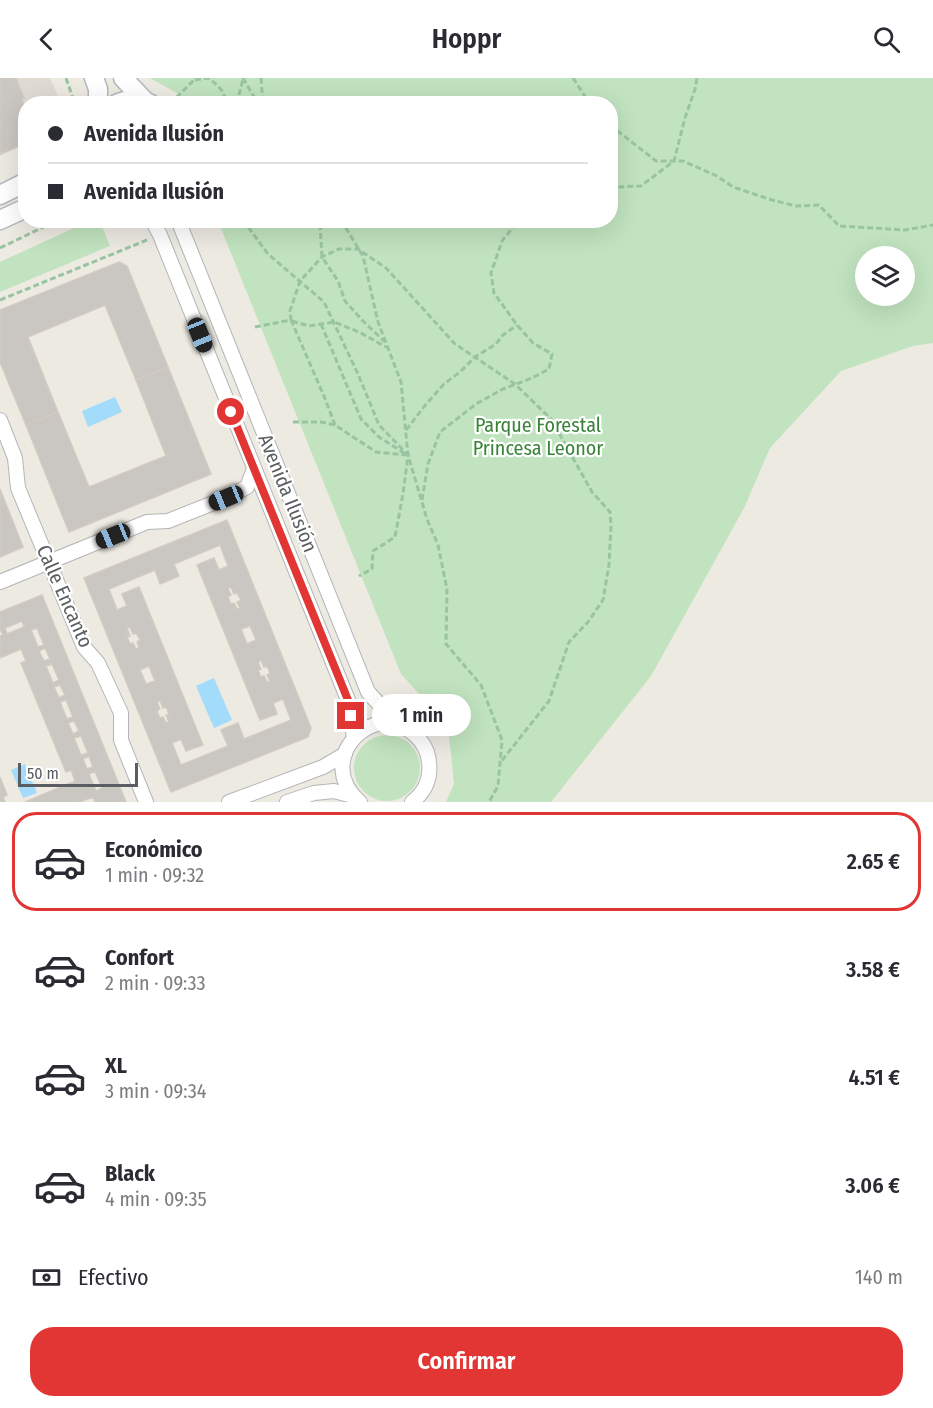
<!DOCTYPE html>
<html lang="es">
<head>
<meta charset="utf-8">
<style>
  body { margin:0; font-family:"Fira Sans Condensed",sans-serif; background:#f2f2f3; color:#2b2b33; height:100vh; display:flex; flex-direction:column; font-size:22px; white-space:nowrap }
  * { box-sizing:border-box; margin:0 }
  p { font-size:20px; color:#7c7c81 }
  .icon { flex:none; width:33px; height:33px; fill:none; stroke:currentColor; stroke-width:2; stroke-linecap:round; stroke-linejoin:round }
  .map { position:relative; height:724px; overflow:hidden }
  .side { display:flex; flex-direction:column; background:#fff; flex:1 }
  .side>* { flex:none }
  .top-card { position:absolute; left:18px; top:18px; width:600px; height:132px; border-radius:24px; box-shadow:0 6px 24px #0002; display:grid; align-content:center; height:132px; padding:0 30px; background:#fff }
  .tools { position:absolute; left:855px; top:168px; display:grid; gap:12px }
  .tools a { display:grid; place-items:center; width:60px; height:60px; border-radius:50%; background:#fff; box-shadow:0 6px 24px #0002; font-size:30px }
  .scale { position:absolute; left:18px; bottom:15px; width:120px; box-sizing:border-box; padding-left:6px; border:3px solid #5a5e62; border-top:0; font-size:16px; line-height:21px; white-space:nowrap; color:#5a5e62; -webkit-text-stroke:4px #fff; paint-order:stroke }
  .end { position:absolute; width:27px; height:27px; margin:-14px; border:8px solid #e13633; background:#fff; box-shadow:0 0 0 3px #fff }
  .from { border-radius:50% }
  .bubble { position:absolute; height:42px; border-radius:21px; background:#fff; box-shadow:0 6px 24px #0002; font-size:20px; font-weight:600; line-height:42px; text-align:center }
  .car { position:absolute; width:18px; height:36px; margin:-18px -9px; border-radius:8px; box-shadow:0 0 4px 2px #0007; background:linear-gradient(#222 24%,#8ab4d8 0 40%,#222 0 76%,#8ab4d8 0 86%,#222 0) }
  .top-card b { display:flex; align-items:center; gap:21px; height:57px; font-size:22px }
  .top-card b+b { border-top:2px solid #e1e1e2 }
  .top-card i { width:15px; height:15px; background:#2b2b33 }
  ul { padding:10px 0 0; list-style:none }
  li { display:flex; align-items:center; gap:18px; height:99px; margin:0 12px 9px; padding:0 18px; border:3px solid transparent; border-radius:24px }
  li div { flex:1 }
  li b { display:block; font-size:22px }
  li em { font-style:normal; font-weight:600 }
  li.current { border-color:#e13633 }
  li>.icon { width:54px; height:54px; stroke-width:1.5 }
  .pay { display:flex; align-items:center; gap:15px; height:66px; padding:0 30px; font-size:22px }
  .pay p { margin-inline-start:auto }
  .primary-button { display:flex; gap:12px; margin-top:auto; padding:12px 30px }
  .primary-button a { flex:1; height:69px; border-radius:24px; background:#e13633; color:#fff; font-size:24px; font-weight:600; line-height:69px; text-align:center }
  header { display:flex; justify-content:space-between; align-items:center; height:78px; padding:0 30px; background:#fff; font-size:27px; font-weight:600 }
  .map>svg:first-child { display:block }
  .education { fill:#dfdbd3 }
  .green { fill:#c1e3bf; fill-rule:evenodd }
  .water { fill:#a3dbfb }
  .building { fill:#cac6c1; stroke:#d1cbc1; stroke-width:1.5; fill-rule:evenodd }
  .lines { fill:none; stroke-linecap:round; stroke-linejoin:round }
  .minor-casing { stroke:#b3b5b9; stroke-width:16 }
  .secondary-casing { stroke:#b4b7bc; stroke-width:21 }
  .path { stroke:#99c4a2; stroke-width:3; stroke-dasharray:6 3; stroke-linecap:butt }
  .minor { stroke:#fff; stroke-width:14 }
  .secondary { stroke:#fff; stroke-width:18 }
  .route { stroke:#e13633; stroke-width:8 }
  .labels { text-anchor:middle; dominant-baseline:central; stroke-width:4.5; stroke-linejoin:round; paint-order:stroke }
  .park-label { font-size:20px; fill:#3a8338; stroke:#fff }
  .street-label { font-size:20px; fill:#5a5e62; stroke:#fff }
</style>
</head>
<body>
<header><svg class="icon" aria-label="back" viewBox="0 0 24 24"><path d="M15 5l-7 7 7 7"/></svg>Hoppr<svg class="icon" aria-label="search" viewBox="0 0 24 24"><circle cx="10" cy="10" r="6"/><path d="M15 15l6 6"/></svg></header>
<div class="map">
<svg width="933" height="724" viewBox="0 0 933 724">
  <rect width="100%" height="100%" fill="#edeae2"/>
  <polygon class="education" points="0,0 50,0 61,25 26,26 25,66 0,78"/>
  <g class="green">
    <path d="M150 0H933V265L913 268 841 293 770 370 744 430 651 598 551 724H446L454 706 448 648 401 596 218 143 610 142V26L185 25 182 18ZM904 178V218H866V178Z"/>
    <polygon points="89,143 101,146 110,168 0,214 0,184"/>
    <circle cx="387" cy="690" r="33"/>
  </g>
  <g class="water">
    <polygon points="115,319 122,334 88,349 82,333"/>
    <polygon points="214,600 232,642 214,650 196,608"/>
    <polygon points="25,686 37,715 23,720 11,692"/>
  </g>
  <g class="building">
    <polygon points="0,0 16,0 24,20 21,21 26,32 26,65 0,76"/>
    <polygon points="119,184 127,188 168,289 136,302 105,227 28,259 58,334 26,347 0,284 0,232"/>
    <polygon points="168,289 211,396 69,454 26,347 58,334 89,409 166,378 136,302"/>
    <polygon points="0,411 23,469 0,479"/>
    <path d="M227 442 311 650 308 659 171 714 84 500ZM220 467 228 488 219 492 214 480 197 487 260 642 277 636 273 625 283 621 291 642 244 661 238 645 221 652 228 668 181 687 172 665 181 661 186 673 203 667 139 509 122 516 127 528 117 532 109 511 155 492 160 506 179 498 174 486ZM231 509 234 516 237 515 241 522 237 524 240 530 237 531 234 525 231 526 228 519 231 517 228 511ZM250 548 256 562 247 566 241 551ZM130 549 133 556 136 555 140 562 137 564 139 570 136 571 133 565 130 566 127 559 130 558 127 550ZM261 582 264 589 267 588 270 595 267 597 270 603 267 604 264 598 261 599 258 592 261 591 258 584ZM149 588 155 603 146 606 140 592ZM160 623 163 630 166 629 169 636 166 637 169 644 166 645 163 639 160 640 157 633 160 631 157 624Z"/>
    <path d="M42 517 126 724H95L93 719 80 724H25L75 703 71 692 66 694 21 585 26 583 21 571 0 580V558L3 557 0 551V534ZM22 543 24 549 7 556 5 550ZM37 550 44 567 38 569 31 552ZM45 570 50 581 44 583 39 573ZM52 586 59 602 53 605 46 588ZM60 607 65 617 59 620 54 609ZM66 622 73 639 67 641 60 624ZM74 643 79 653 73 656 68 645ZM81 658 88 675 81 677 74 660ZM89 678 93 689 87 691 83 681ZM95 693 102 710 96 713 89 696Z"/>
    <polygon points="0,699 7,717 3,719 5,724 0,724"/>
  </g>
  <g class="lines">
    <defs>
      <g id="minor">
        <polyline points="152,142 160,157 348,622 354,660"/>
        <polyline points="178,142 368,614 398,647"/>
        <polyline points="0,342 15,380 18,410 84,569 98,585 121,635 121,662 146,724"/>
        <polyline points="0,504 147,444 168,443 226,420 247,409 254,391"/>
        <polyline points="229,724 323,689 345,676"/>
        <polyline points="287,724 314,715 334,713 353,718"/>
        <path d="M360 724C312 683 373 619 414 656 422 663 428 672 429 684 431 700 425 714 412 724"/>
      </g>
      <g id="secondary">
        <polyline points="94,0 98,11 98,26"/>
        <polyline points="123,0 145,23"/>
        <path d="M116 26C128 21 139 21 151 26"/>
        <polyline points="0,117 26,104"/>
        <polyline points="0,142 26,130"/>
      </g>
    </defs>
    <use href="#minor" class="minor-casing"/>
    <use href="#secondary" class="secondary-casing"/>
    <g class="path">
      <polyline points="66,0 75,26"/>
      <polyline points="243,0 258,26"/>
      <polyline points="261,0 263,26"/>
      <polyline points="573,0 590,26"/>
      <path d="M195 2 208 0C218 7 225 13 226 26"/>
      <polyline points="170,26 195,1"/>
      <polyline points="239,26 239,17 243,1"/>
      <polyline points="610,47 656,83 683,83 717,98 733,109 772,122 796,128 819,127 839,148 905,152 933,147"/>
      <polyline points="610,112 616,109 641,108 674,83 685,40 695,11 697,0"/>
      <polyline points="243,142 268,176 324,224 358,296 379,347 408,377 403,416 395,459 373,473 372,491 359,498"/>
      <polyline points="317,142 320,146 343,147"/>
      <polyline points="341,142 363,178 378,244 401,304 408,377 427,441 438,467 447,511 446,566 481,607 502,662 498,708 489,724"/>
      <polyline points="320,146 322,179 338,203 345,223 362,242 385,264"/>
      <polyline points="0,170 58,142"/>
      <polyline points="0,222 147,162"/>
      <polyline points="291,242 324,318 335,347"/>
      <polyline points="292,243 309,248 334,244 359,254 386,269"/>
      <polyline points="321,246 361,341 379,359 404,375"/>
      <polyline points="255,249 291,242 290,233 300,203 322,179 339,171 358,171 386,190 455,266 515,306 551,341 592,414 610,434 611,448 609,487 603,522 588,544 569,564 549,623 500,685"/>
      <polyline points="293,344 321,344 335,347 376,374 406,377"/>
      <polyline points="406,352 427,325 444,306 460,294 475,279 496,266 503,257 517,247"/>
      <polyline points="422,422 428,386 440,354 476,326 503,311 532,300 549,291 552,276 533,265 517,247 494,215 491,195 502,163 519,142"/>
    </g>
    <use href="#minor" class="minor"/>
    <use href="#secondary" class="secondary"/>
  </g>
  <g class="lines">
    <polyline class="route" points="231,334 348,622 351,638"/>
  </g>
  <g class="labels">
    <g class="park-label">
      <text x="538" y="347">Parque Forestal<tspan x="538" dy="23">Princesa Leonor</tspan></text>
    </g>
    <g class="street-label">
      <text transform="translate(288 415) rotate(68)">Avenida Ilusión</text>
      <text transform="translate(65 518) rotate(66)">Calle Encanto</text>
    </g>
  </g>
</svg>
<div class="tools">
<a><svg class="icon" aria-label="layers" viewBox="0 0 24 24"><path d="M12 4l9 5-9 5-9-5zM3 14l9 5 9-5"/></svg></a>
</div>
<div class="scale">50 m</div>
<i class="end from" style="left:231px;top:334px"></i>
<i class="end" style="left:351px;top:638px"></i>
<div class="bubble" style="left:372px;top:616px;width:99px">1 min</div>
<i class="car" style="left:200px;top:257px;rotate:158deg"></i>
<i class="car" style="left:226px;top:420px;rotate:248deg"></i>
<i class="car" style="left:113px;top:458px;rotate:248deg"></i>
<div class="top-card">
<b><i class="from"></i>Avenida Ilusión</b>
<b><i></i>Avenida Ilusión</b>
</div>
</div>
<section class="side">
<ul>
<li class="current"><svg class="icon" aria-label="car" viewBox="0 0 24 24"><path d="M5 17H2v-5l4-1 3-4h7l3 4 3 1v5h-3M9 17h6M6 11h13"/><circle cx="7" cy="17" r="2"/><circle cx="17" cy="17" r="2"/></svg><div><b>Económico</b><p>1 min · 09:32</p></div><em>2.65 €</em></li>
<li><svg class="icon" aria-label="car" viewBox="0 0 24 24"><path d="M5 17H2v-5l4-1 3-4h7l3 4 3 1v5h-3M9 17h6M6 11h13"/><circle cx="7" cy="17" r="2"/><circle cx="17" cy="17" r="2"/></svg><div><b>Confort</b><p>2 min · 09:33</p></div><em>3.58 €</em></li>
<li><svg class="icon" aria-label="car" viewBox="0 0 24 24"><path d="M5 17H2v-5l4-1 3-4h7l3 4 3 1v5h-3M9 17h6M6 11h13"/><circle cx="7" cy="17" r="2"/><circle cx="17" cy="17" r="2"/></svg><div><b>XL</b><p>3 min · 09:34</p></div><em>4.51 €</em></li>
<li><svg class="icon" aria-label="car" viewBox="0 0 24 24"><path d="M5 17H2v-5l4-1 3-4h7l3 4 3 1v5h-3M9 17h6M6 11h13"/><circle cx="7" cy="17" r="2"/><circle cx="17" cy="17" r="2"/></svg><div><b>Black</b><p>4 min · 09:35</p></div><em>3.06 €</em></li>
</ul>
<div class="pay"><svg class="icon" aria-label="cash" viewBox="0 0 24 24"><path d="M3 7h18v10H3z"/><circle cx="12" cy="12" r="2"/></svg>Efectivo<p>140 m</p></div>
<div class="primary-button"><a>Confirmar</a></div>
</section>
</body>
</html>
